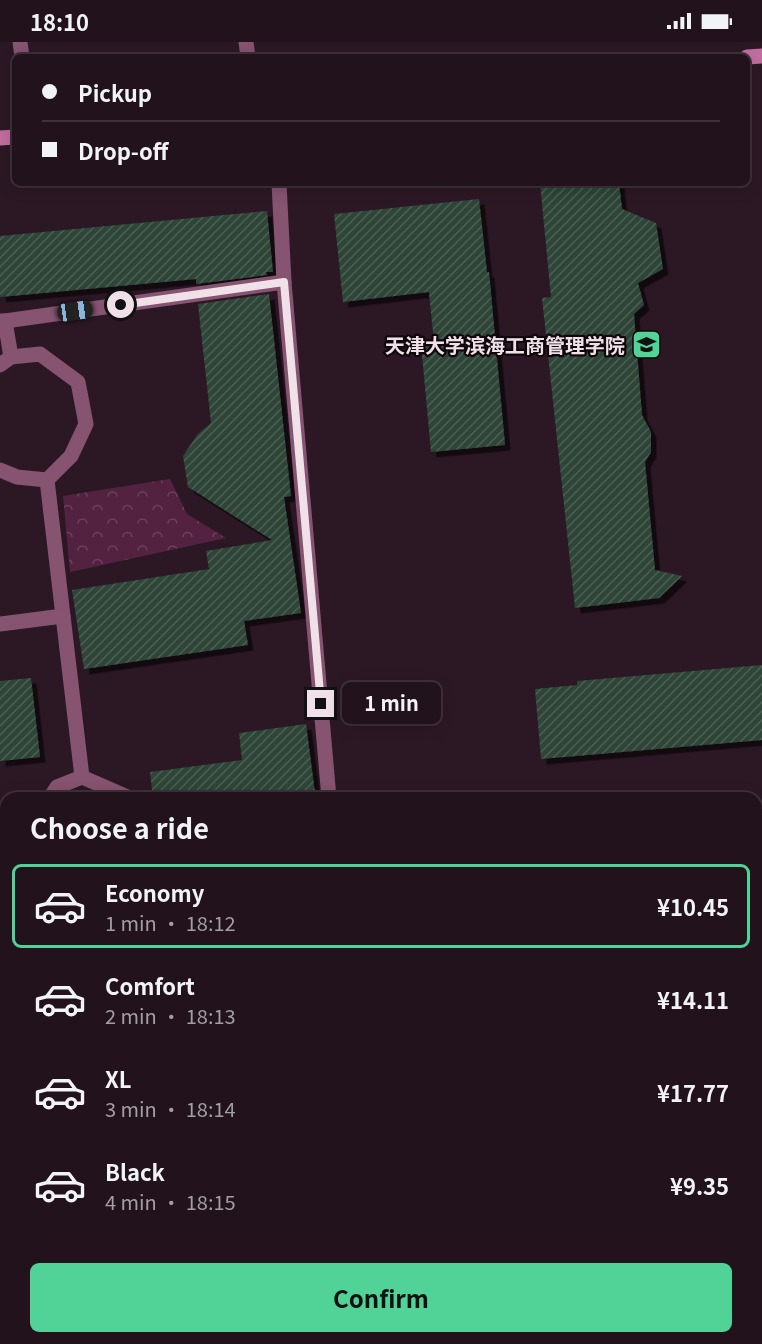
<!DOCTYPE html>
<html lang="en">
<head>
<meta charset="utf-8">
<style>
  body { margin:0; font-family:Georgia,"Noto Sans SC",serif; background:#291b24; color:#f1f3f6; height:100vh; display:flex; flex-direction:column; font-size:22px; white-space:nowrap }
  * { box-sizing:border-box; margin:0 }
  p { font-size:20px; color:#a29ea3 }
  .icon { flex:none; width:33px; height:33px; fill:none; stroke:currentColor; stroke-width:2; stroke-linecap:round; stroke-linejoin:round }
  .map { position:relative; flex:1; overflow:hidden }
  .side { position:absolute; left:0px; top:750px; width:762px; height:552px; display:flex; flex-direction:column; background:#21121b; border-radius:18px 18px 0 0; box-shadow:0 3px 15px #0003,0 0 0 2px #3e323a }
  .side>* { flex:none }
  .banner { position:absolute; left:12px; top:12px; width:738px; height:132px; border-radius:9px; box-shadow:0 3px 15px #0003,0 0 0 2px #3e323a; display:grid; align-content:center; height:132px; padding:0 30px; background:#21121b }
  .end { position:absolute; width:27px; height:27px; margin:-14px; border:8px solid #f0e1e9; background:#111; box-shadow:0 0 0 3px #111 }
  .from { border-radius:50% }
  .bubble { position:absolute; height:42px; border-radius:9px; background:#21121b; box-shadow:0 3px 15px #0003,0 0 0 2px #3e323a; font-size:20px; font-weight:700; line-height:42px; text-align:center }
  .car { position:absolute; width:18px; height:36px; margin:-18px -9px; border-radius:8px; box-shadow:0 0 4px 2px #0007; background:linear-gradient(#222 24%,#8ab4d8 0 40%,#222 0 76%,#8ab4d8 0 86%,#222 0) }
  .banner b { display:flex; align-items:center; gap:21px; height:57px; font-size:22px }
  .banner b+b { border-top:2px solid #3e323a }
  .banner i { width:15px; height:15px; background:#f1f3f6 }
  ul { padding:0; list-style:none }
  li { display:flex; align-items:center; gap:18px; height:84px; margin:0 12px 9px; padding:0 18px; border:3px solid transparent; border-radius:9px }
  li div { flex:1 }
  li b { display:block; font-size:22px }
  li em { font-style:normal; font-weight:700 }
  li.selected { border-color:#51d397 }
  li>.icon { width:54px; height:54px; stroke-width:1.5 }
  h2 { padding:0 30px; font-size:27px; line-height:72px }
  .action { display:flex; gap:12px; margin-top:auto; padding:12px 30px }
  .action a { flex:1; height:69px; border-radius:9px; background:#51d397; color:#111; font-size:24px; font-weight:700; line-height:69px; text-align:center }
  .status { display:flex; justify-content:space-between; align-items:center; height:42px; padding:0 30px; background:#21121b; direction:ltr }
  .status svg { height:16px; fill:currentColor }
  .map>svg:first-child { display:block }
  .park { fill:url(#park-crowns) }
  .building { fill:url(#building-hatch); filter:url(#shadow) }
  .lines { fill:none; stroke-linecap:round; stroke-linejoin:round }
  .lane { stroke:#865371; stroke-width:15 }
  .street { stroke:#865371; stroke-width:15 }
  .secondary { stroke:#c06ea0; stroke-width:15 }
  .route { stroke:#f0e1e9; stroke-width:8 }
  .labels { text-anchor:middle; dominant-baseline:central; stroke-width:4.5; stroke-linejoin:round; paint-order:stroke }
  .poi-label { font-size:20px; font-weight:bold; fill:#f0e1e9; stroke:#0f070b; text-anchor:end }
</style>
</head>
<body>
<div class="status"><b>18:10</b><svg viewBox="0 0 49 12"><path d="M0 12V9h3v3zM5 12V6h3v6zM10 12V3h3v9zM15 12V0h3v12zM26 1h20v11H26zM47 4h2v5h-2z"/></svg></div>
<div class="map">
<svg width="762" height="1302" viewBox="0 0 762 1302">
  <defs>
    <pattern id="park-crowns" width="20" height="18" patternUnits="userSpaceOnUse" patternTransform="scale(1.5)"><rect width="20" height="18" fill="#532241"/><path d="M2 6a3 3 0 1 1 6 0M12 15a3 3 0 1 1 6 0" fill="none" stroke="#6c425c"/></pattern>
    <pattern id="building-hatch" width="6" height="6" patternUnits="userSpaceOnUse" patternTransform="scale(1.5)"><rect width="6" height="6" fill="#2d4538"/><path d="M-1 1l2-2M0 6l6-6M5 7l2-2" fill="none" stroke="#4c6055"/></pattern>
    <filter id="shadow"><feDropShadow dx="5.5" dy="5.5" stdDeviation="0" flood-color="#0009"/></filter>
  </defs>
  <rect width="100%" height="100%" fill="#2c1824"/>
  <g class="park">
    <polygon points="170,437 187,472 226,496 70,530 63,454"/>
    <polygon points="6,1124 6,1186 0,1192 0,1125"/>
  </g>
  <g class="building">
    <polygon points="540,141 619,141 622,167 656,181 663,227 638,241 644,263 634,272 642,373 651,390 651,410 645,420 655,528 682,534 659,556 575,566 542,256 551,255"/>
    <polygon points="479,157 487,230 489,230 505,403 431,410 421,302 434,301 429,250 343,260 334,172"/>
    <polygon points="267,169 273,230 266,230 267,233 196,242 196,237 0,255 0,194"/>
    <polygon points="269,252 291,454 284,455 301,571 244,579 248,603 84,627 72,548 209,527 206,509 272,498 188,445 183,414 197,393 211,381 198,262"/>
    <polygon points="762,623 762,698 541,717 535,647 577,643 577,639"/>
    <polygon points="31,636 40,715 0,719 0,639"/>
    <polygon points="306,682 315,751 274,756 153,756 150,730 242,718 239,691"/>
  </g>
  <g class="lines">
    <g class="lane">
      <polyline points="20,0 22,15"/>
      <polyline points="279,141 284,240 329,756"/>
      <polyline points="0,279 5,279 11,315"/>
      <polyline points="5,279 284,240"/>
      <polyline points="0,323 11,315 40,312 78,340 86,382 71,414 47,438"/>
      <polyline points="0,428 17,435 47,438"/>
      <polyline points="47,438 82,735"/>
      <polyline points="0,582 63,574"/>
      <polyline points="50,756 57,745 82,735 130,756"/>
      <polyline points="0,794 6,794"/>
      <polyline points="0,952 6,951"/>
      <polyline points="0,1254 6,1254"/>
      <polyline points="27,1296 28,1302"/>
      <polyline points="409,1296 409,1302"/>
      <polyline points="143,1302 147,1296"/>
      <polyline points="253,1302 327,1296"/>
    </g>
    <polyline class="street" points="246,0 248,15"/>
    <g class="secondary">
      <polyline points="747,15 762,14"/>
      <polyline points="0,96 15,95"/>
    </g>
  </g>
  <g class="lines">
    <polyline class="route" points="121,263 284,240 321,662"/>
  </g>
  <defs>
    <symbol id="university-square" viewBox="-11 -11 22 22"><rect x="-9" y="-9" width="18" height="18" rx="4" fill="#51d397" stroke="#0f070b"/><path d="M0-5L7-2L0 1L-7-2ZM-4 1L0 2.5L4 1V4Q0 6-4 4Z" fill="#111"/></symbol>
  </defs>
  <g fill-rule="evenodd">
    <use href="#university-square" x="630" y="286" width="33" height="33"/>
  </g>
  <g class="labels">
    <g class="poi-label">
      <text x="625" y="302">天津大学滨海工商管理学院</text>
    </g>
  </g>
</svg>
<i class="end from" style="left:121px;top:263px"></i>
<i class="end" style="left:321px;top:662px"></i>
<div class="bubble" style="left:342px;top:640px;width:99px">1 min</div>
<i class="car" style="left:75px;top:269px;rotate:82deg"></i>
<div class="banner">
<b><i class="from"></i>Pickup</b>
<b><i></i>Drop-off</b>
</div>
<section class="side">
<h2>Choose a ride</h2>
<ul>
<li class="selected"><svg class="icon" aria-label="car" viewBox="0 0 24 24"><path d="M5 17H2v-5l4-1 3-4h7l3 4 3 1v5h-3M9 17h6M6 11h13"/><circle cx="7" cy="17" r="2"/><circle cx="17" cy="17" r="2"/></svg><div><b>Economy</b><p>1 min · 18:12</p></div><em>¥10.45</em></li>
<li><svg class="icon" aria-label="car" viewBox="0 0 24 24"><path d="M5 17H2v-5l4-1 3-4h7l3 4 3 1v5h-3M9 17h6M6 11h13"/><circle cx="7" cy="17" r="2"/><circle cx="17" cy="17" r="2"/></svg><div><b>Comfort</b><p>2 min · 18:13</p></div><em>¥14.11</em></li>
<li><svg class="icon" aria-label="car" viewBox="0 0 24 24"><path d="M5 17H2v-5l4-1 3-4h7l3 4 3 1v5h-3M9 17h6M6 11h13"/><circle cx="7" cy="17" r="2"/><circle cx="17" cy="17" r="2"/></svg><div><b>XL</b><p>3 min · 18:14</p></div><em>¥17.77</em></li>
<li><svg class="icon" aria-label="car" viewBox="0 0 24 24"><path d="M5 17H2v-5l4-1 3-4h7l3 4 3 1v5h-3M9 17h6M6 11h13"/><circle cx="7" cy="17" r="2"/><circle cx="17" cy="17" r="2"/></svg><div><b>Black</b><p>4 min · 18:15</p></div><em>¥9.35</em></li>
</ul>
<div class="action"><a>Confirm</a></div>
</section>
</div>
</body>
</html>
